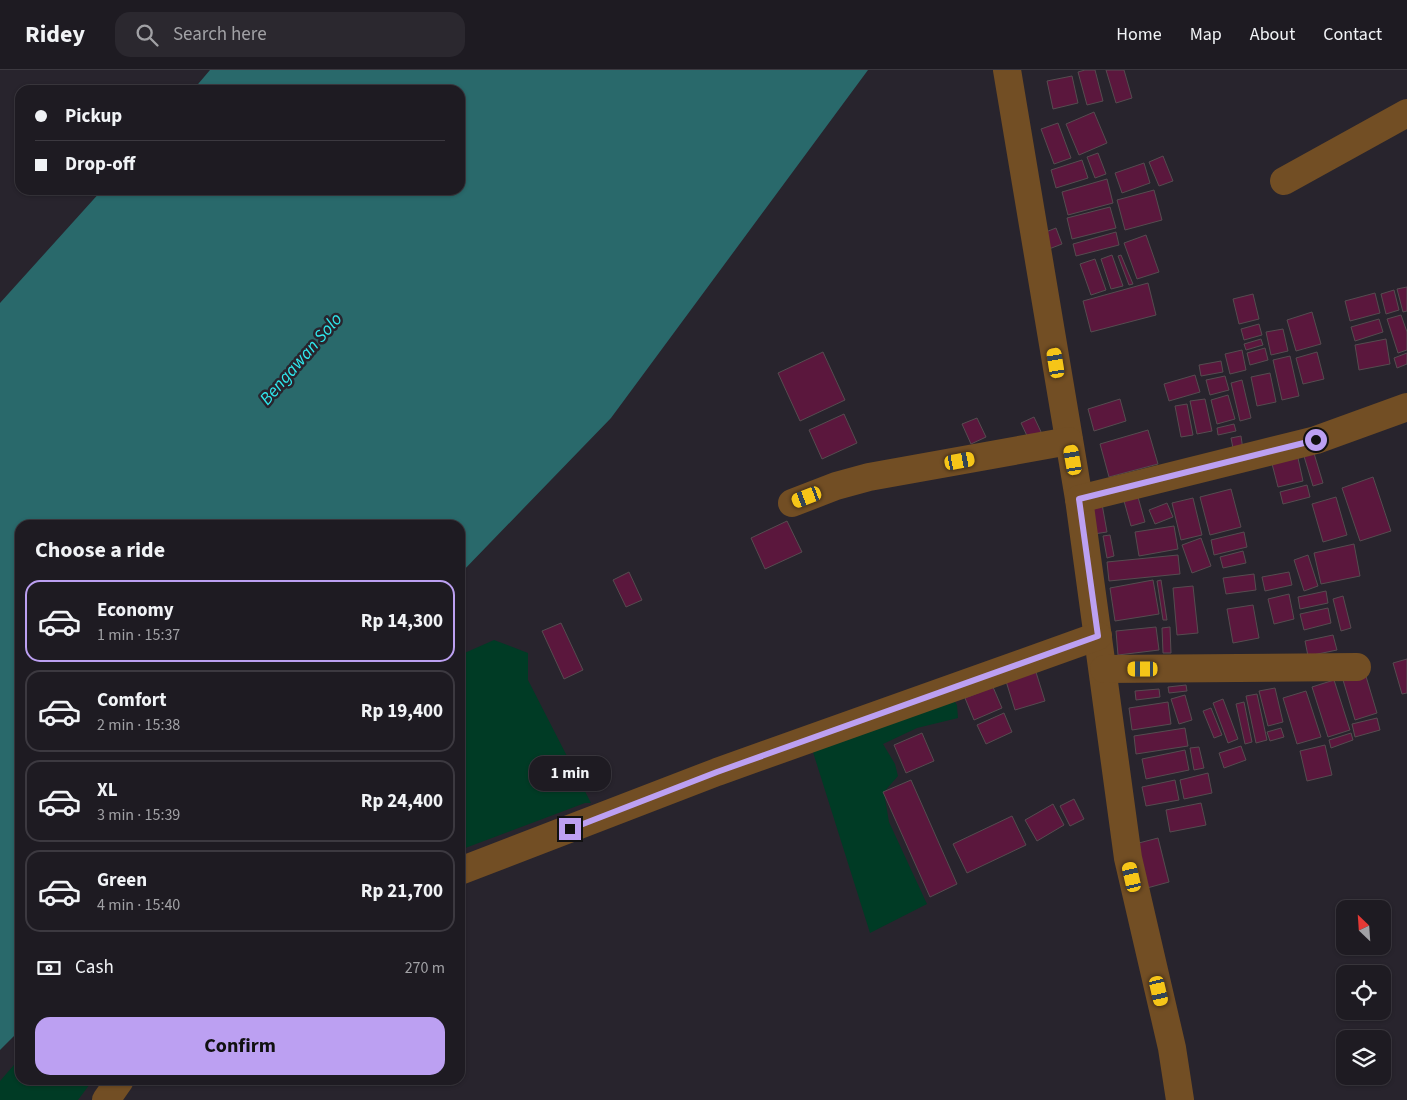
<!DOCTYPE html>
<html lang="en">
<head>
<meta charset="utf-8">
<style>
  body { margin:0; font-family:"Source Sans 3",sans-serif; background:#2b282f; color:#f1f3f6; height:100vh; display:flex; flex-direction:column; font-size:19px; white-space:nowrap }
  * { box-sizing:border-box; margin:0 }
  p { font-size:16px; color:#a1a1a5 }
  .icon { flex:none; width:28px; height:28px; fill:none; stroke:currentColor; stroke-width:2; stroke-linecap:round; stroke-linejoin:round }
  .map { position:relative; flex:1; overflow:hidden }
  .drawer { position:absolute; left:15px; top:450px; width:450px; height:565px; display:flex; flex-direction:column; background:#1e1b22; border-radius:15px; box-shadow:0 1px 4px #0004,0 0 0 1px #3c3940 }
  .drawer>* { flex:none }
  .banner { position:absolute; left:15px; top:15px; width:450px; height:110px; border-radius:15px; box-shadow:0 1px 4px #0004,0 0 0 1px #3c3940; display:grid; align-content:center; height:110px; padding:0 20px; background:#1e1b22 }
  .needle { width:32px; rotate:335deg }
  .tools { position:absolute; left:1336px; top:830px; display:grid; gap:10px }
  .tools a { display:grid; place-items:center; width:55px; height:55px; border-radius:10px; background:#1e1b22; box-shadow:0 1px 4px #0004,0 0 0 1px #3c3940; font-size:25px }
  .end { position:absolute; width:22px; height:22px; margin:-11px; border:6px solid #bca0f2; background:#111; box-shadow:0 0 0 2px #111 }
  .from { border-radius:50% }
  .bubble { position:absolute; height:35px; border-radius:15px; background:#1e1b22; box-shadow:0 1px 4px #0004,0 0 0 1px #3c3940; font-size:16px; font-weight:700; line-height:35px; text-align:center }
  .car { position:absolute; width:15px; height:30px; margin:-15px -8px; border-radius:6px; box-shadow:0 0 4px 1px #0007; background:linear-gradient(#f5c518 24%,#345 0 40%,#f5c518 0 76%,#345 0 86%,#f5c518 0) }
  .banner b { display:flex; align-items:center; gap:18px; height:48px; font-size:19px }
  .banner b+b { border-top:1px solid #3c3940 }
  .banner i { width:12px; height:12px; background:#f1f3f6 }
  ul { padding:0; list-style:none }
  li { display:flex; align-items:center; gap:15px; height:82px; margin:0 10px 8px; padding:0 10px; border:2px solid #3c3940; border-radius:15px }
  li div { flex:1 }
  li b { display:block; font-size:19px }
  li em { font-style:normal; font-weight:700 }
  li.active { border-color:#bca0f2 }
  li>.icon { width:45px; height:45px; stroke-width:1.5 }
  h2 { padding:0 20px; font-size:22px; line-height:60px }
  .pay { display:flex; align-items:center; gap:12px; height:55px; padding:0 20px; font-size:19px }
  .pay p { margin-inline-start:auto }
  .primary-button { display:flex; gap:10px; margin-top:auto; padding:10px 20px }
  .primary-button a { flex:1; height:58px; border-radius:15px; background:#bca0f2; color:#111; font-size:20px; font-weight:700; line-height:58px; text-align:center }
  header { display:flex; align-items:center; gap:30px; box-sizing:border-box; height:70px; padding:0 25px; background:#1e1b22; border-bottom:1px solid #3c3940 }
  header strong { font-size:24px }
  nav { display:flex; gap:28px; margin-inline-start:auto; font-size:18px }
  .search { width:350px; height:45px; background:#2b282f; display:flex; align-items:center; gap:12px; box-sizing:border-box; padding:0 18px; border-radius:15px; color:#a1a1a5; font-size:19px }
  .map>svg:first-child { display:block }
  .green { fill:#003b25 }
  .water { fill:#29696b }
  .building { fill:#5b173d; stroke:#564c50 }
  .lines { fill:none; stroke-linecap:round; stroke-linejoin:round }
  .minor { stroke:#724e24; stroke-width:28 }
  .route { stroke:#bca0f2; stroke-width:6 }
  .labels { text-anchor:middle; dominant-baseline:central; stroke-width:5; stroke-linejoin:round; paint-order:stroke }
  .water-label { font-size:18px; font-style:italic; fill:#2fe9ee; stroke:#28242d }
</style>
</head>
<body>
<header>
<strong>Ridey</strong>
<div class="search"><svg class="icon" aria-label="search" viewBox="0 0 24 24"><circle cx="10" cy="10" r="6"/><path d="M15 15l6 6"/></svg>Search here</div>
<nav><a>Home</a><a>Map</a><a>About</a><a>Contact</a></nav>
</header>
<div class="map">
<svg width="1407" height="1030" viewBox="0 0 1407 1030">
  <rect width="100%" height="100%" fill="#28242d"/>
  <g class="green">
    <polygon points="494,570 528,583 528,610 591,733 585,733 460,780 460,585"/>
    <polygon points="951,626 957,635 958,648 917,658 883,674 895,694 898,706 884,722 889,752 927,834 870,863 812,679"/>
    <polygon points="20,988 20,1010 93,1010 78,1030 0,1030 0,1011"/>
  </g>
  <polygon class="water" points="210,0 868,0 611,348 460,504 460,455 20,455 20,960 0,980 0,233 102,120 460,120 460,20 193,20"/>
  <g class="building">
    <polygon points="1085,0 1095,0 1103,31 1087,35 1078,2"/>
    <polygon points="1106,0 1124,0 1132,28 1116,33"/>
    <polygon points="1072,6 1078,33 1053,39 1047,11"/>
    <polygon points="1094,42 1107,73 1079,85 1066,54"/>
    <polygon points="1058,53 1071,88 1054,94 1041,59"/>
    <polygon points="1098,83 1106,104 1095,108 1087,87"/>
    <polygon points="1163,86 1173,111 1159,116 1149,92"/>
    <polygon points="1082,90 1088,108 1056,118 1051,100"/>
    <polygon points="1144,93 1150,113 1122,123 1115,103"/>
    <polygon points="1107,109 1113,133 1068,145 1062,122"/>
    <polygon points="1154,120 1162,150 1125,160 1117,130"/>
    <polygon points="1110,137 1116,158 1072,169 1067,148"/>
    <polygon points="1056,158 1062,174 1049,179 1043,163"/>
    <polygon points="1116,162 1119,175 1076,186 1073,174"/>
    <polygon points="1146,165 1159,202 1137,209 1124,173"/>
    <polygon points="1112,185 1123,216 1111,219 1101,189"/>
    <polygon points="1121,185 1133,214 1129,215 1118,186"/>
    <polygon points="1095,189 1106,220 1091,225 1080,194"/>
    <polygon points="1148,213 1156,245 1091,262 1083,231"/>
    <polygon points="1407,217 1407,241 1403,242 1397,219"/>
    <polygon points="1394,220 1399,240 1386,244 1381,224"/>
    <polygon points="1375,223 1380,243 1350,251 1345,231"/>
    <polygon points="1253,224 1259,249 1239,254 1233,229"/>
    <polygon points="1312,242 1321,274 1296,281 1287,250"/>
    <polygon points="1401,245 1407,262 1407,280 1398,283 1387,249"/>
    <polygon points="1379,249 1383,262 1355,271 1351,257"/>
    <polygon points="1259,254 1262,265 1244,270 1241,259"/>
    <polygon points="1283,259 1288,281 1271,285 1266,262"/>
    <polygon points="1261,269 1263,275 1246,280 1244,274"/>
    <polygon points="1386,269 1390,294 1359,300 1355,275"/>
    <polygon points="1265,278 1268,290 1250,295 1247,283"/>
    <polygon points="1242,280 1246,300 1230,304 1225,284"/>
    <polygon points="823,282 845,330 800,351 778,303"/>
    <polygon points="1317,282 1324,309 1303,314 1296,288"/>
    <polygon points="1407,283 1407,294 1397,298 1394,288"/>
    <polygon points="1290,286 1299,326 1282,330 1273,290"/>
    <polygon points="1221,291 1223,302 1201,306 1199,295"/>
    <polygon points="1270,303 1276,332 1257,336 1251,307"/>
    <polygon points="1195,305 1200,322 1169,331 1164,314"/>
    <polygon points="1225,306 1229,320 1210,325 1206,310"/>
    <polygon points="1242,310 1251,348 1240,351 1231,313"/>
    <polygon points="1228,325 1235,349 1217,354 1211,330"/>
    <polygon points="1120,329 1126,351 1094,361 1088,339"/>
    <polygon points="1205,329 1212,361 1197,364 1190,331"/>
    <polygon points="1187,334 1193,365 1181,367 1175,336"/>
    <polygon points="844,344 857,373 822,389 809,360"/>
    <polygon points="1034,347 1042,364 1029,370 1021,353"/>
    <polygon points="977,348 986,367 971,374 962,354"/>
    <polygon points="1234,354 1236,361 1218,365 1217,358"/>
    <polygon points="1148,360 1158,394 1109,407 1100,374"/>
    <polygon points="1241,366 1243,380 1234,383 1231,368"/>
    <polygon points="1296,379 1303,411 1278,417 1270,386"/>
    <polygon points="1313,380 1323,413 1313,416 1303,383"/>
    <polygon points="1373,407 1391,461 1360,471 1342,418"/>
    <polygon points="1307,415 1310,427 1283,434 1280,422"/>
    <polygon points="1231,419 1241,457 1210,465 1200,427"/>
    <polygon points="1138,427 1145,452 1131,456 1124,431"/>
    <polygon points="1336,427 1347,465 1323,472 1312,434"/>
    <polygon points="1193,428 1202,465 1181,470 1172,433"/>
    <polygon points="1167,433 1173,447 1155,454 1149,440"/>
    <polygon points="1102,434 1107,462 1087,465 1082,438"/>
    <polygon points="787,451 802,482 765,499 751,468"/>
    <polygon points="1174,456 1178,479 1139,486 1135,462"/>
    <polygon points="1244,462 1247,477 1214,485 1211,470"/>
    <polygon points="1110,465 1114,486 1107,488 1103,466"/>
    <polygon points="1201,468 1211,496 1192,503 1182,475"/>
    <polygon points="1354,474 1360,506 1321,514 1314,483"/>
    <polygon points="1243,481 1246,493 1223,498 1220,487"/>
    <polygon points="1178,485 1180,504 1109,511 1107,492"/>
    <polygon points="1308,485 1318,516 1304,521 1294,490"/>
    <polygon points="629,502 642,530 626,537 613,510"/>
    <polygon points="1289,502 1292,515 1265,521 1262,507"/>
    <polygon points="1254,504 1256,520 1226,524 1223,508"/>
    <polygon points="1153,510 1159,544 1115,551 1110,518"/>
    <polygon points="1161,510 1167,550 1163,550 1157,511"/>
    <polygon points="1193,516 1198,563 1177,565 1173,518"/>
    <polygon points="1326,521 1328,533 1300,539 1298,527"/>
    <polygon points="1289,524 1294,549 1274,554 1268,529"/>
    <polygon points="1343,526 1351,558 1341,561 1333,529"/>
    <polygon points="1253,535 1259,568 1233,573 1227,539"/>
    <polygon points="1328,538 1331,553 1304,560 1300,544"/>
    <polygon points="561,553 583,600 564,609 542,561"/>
    <polygon points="1156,557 1159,580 1118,585 1116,561"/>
    <polygon points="1170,557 1171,583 1163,583 1162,558"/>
    <polygon points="1333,565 1337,580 1308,586 1305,571"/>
    <polygon points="1407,589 1407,623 1402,624 1393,593"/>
    <polygon points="1035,599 1045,631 1015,640 1005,608"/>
    <polygon points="1365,603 1377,643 1355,650 1343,610"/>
    <polygon points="1334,610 1350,660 1328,667 1312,617"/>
    <polygon points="1186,615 1187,621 1169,623 1168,617"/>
    <polygon points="993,617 1002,638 974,650 965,628"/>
    <polygon points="1275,618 1283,652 1268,656 1259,621"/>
    <polygon points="1159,619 1160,627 1136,630 1135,621"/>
    <polygon points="1306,621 1321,667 1297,674 1283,628"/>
    <polygon points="1257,624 1267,670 1256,673 1246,626"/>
    <polygon points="1185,625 1192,650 1179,654 1171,629"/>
    <polygon points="1223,629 1238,669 1228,673 1213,633"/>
    <polygon points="1168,632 1171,654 1132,660 1129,638"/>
    <polygon points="1244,632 1252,672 1245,674 1236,634"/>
    <polygon points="1211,638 1222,665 1214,668 1203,641"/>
    <polygon points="1004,643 1012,662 986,674 977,655"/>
    <polygon points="1377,648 1380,660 1355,667 1352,654"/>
    <polygon points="1185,658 1188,676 1136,684 1134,666"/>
    <polygon points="1281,658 1284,667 1270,671 1267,662"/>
    <polygon points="922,663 934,691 906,703 894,675"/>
    <polygon points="1351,663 1353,670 1331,678 1329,670"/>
    <polygon points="1325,675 1332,705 1307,711 1300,681"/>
    <polygon points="1241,676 1246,690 1224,698 1219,683"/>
    <polygon points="1199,677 1204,698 1194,700 1190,678"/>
    <polygon points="1185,680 1189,700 1146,709 1142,689"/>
    <polygon points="1208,703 1212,723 1184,729 1180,710"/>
    <polygon points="911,710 957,814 930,827 883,722"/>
    <polygon points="1175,710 1179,730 1146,736 1142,717"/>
    <polygon points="1074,729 1084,749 1070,756 1060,736"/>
    <polygon points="1201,733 1206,755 1170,762 1166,740"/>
    <polygon points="1053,734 1064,755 1037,771 1025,750"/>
    <polygon points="1012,746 1026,775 967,803 953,774"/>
    <polygon points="1158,768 1169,812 1147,818 1135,774"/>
  </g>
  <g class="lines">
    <g class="minor">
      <polyline points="1007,0 1079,429 1128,788 1172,978 1180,1030"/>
      <polyline points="1284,111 1407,43"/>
      <polyline points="1079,429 1316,370 1407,337"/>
      <polyline points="792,433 836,416 869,407 1069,371"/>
      <polyline points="1104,599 1357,597"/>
      <polyline points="460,801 717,702 1098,566"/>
      <polyline points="106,1030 120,1010"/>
    </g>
  </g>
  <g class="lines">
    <polyline class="route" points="570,759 717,702 1098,566 1079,429 1316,370"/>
  </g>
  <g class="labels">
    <g class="water-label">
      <text transform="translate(301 289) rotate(-49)">Bengawan Solo</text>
    </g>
  </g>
</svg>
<div class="tools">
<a><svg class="needle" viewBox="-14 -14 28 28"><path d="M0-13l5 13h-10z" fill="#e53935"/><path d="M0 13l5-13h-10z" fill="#a1a1a5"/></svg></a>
<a><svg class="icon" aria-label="locate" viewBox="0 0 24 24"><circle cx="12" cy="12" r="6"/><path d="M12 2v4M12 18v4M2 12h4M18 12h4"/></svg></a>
<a><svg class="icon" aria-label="layers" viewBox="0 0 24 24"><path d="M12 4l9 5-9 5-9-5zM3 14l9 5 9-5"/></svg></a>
</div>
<i class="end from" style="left:1316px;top:370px"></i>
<i class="end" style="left:570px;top:759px"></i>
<div class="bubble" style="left:529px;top:686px;width:82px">1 min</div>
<i class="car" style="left:1056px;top:293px;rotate:351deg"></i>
<i class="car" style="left:1073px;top:390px;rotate:350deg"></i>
<i class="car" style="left:960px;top:391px;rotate:80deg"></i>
<i class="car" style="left:807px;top:427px;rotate:249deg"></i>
<i class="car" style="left:1143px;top:599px;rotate:270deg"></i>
<i class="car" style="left:1132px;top:807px;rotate:347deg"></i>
<i class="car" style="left:1159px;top:921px;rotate:167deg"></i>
<div class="banner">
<b><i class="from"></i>Pickup</b>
<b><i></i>Drop-off</b>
</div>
<section class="drawer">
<h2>Choose a ride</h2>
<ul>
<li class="active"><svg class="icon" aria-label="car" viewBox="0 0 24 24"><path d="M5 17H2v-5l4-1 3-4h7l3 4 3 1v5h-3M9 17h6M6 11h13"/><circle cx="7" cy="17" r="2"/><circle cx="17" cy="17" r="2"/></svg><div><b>Economy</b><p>1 min · 15:37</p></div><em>Rp 14,300</em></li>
<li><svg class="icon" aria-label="car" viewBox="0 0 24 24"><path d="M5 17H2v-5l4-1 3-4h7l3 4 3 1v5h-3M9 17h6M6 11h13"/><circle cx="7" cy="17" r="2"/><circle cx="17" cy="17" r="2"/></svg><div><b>Comfort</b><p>2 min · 15:38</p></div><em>Rp 19,400</em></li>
<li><svg class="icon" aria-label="car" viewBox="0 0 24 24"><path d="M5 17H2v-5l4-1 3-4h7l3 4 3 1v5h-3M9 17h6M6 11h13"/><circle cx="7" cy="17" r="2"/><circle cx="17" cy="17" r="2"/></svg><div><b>XL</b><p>3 min · 15:39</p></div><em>Rp 24,400</em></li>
<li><svg class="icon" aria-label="car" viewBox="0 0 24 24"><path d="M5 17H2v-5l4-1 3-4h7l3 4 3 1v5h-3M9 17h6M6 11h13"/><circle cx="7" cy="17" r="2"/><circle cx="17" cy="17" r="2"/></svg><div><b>Green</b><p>4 min · 15:40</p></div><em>Rp 21,700</em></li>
</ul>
<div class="pay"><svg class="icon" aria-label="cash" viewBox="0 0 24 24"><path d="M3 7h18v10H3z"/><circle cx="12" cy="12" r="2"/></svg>Cash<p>270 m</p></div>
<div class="primary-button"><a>Confirm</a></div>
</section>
</div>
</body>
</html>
